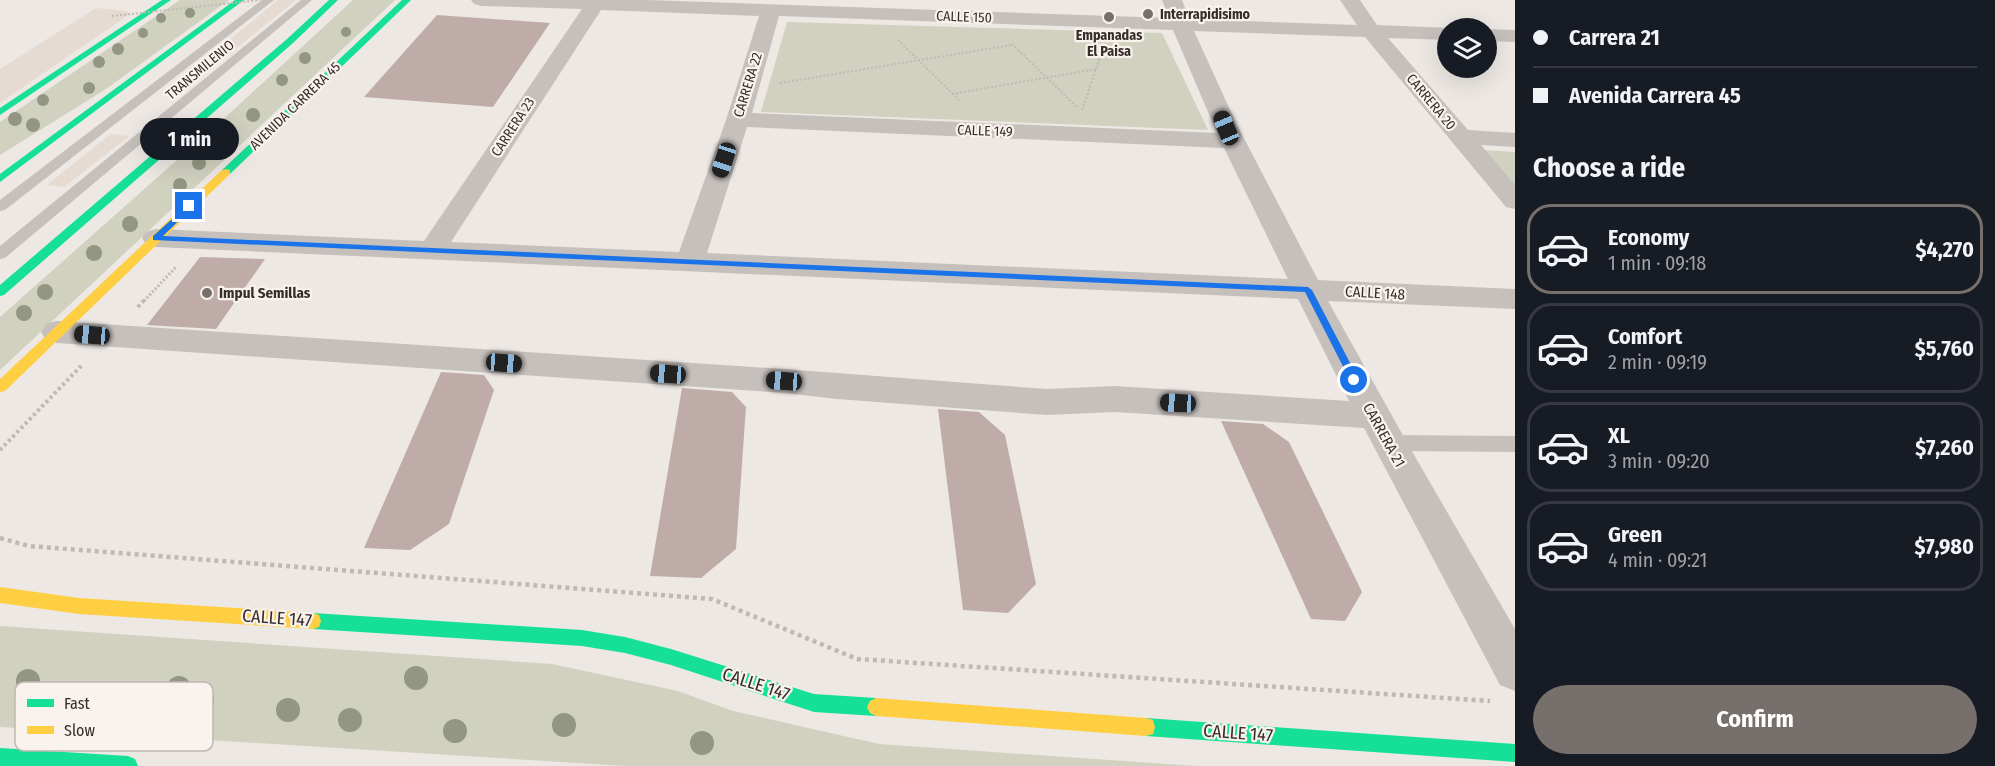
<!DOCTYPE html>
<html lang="en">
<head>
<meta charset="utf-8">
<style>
  body { margin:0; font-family:"Fira Sans Condensed",sans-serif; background:#20242c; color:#f1f3f6; height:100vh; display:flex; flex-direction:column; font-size:22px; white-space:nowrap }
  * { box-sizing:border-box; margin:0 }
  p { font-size:20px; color:#9ea1a6 }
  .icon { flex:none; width:33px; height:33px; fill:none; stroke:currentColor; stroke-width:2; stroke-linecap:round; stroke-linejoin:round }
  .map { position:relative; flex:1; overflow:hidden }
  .panel { display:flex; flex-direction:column; background:#171b24; width:480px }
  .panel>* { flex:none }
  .guide { display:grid; align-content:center; height:132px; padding:0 18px; background:#171b24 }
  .fabs { position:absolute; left:1437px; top:18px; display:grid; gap:12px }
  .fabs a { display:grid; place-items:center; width:60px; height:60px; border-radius:50%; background:#171b24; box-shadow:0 6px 24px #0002; font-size:30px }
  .end { position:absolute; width:27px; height:27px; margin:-14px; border:8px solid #1a73e8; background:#fff; box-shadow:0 0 0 3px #fff }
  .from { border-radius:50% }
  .bubble { position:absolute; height:42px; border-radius:21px; background:#171b24; box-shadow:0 6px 24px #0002; font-size:20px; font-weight:700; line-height:42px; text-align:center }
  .car { position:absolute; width:18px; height:36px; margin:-18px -9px; border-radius:8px; box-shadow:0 0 4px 2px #0007; background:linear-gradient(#222 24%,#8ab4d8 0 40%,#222 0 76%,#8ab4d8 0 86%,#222 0) }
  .guide b { display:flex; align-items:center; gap:21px; height:57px; font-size:22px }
  .guide b+b { border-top:2px solid #363941 }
  .guide i { width:15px; height:15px; background:#f1f3f6 }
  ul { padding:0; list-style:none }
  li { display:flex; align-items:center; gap:18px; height:90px; margin:0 12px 9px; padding:0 6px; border:3px solid #363941; border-radius:24px }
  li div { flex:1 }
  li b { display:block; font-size:22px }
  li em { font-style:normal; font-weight:700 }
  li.current { border-color:#776f6c }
  li>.icon { width:54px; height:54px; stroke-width:1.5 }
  h2 { padding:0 18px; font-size:27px; line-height:72px }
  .primary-button { display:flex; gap:12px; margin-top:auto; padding:12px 18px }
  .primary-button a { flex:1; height:69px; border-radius:36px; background:#776f6c; color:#fff; font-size:24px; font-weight:700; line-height:69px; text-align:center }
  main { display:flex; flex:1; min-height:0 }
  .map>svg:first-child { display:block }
  .green { fill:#d0d1bf }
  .plaza { fill:#e6dbd2 }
  .building { fill:#bfaca8 }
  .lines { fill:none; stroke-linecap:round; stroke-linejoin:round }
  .path-far3 { stroke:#bfb9b5; stroke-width:2; stroke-dasharray:2 2; stroke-linecap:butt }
  .path-far2 { stroke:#bfb9b5; stroke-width:3; stroke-dasharray:2 2; stroke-linecap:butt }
  .path-far1 { stroke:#bfb9b5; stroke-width:4; stroke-dasharray:3 3; stroke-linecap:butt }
  .path { stroke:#bfb9b5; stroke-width:4.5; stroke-dasharray:4 4; stroke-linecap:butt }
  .lane { fill:#c6c0bd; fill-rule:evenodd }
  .street { fill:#c6c0bd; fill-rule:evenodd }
  .fast { fill:#16e098; fill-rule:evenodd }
  .slow { fill:#ffcf43; fill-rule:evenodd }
  .path-bridge { stroke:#bfb9b5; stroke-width:2; stroke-dasharray:2 2; stroke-linecap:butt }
  .tree { fill:#939682 }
  .route { fill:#1a73e8 }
  .poi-dot { fill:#776f6c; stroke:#f9f2ed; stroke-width:2 }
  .labels { text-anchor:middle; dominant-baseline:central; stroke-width:4.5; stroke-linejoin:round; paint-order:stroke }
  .far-poi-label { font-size:14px; font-weight:bold; fill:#372e2b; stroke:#f9f2ed; text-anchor:start }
  .far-street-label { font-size:14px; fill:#372e2b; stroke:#f9f2ed }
  .poi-label { font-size:15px; font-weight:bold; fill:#372e2b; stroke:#f9f2ed; text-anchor:start }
  .street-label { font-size:15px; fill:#372e2b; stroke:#f9f2ed }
  .near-street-label { font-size:18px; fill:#372e2b; stroke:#f9f2ed }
  .key { fill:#f9f2ed; stroke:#bfb7b3; stroke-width:1.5 }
  .key-label { font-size:16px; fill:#372e2b }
</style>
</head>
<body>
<main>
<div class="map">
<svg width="1515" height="766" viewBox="0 0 1515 766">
  <rect width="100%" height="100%" fill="#ede8e4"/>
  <g class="green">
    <polygon points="180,0 229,0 106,89 0,155 0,122"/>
    <polygon points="353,0 395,0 0,370 0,317 230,113"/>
    <polygon points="787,22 1162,33 1208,130 761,112"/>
    <polygon points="1483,150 1515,152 1515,187"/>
    <polygon points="0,626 552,664 678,691 733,711 879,744 1196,766 625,766 0,727"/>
  </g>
  <g class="plaza">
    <polygon points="278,0 296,0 222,60 206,59"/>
    <polygon points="96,8 126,11 130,14 0,103 0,69"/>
    <polygon points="111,134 129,136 64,187 47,185"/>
  </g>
  <g class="building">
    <polygon points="437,15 550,23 493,107 364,97"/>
    <polygon points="200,257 265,259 216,329 147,325"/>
    <polygon points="441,372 484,375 494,390 449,524 410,550 364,548"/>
    <polygon points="682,388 732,392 746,407 736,549 701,578 650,576"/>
    <polygon points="938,409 979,412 1005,435 1036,584 1008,613 963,610"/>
    <polygon points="1221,421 1263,424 1289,442 1362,592 1345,621 1311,619"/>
  </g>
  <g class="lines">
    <g class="path-far3">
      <polyline points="898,40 961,102"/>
      <polyline points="1012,44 1078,108"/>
      <polyline points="780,83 1012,45"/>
      <polyline points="952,94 1096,69"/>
      <polyline points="1082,110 1104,46"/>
    </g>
    <polyline class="path-far2" points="144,301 176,267"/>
    <g class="path-far1">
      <polyline points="138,307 145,299"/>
      <polyline points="0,450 83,364"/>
    </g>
    <polyline class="path" points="0,538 29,546 712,599 857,659 1490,701"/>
    <g class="lane">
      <polygon points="262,0 274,0 5,210 0,211 0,200"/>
      <polygon points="301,0 312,0 5,258 0,259 0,246"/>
      <polygon points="1388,435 1515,436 1515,452 1388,451 1381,448 1378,443 1381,438"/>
    </g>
    <g class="street">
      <path d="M471 0H648L1169 18 1162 0H1182L1189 19 1357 25 1340 0H1360L1377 25 1451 28H1448V40L1388 38 1468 130 1515 133V147L1481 145 1515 185V209L1506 207 1365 37 1194 31 1236 123 1318 280 1515 289V309L1328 301 1410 448 1515 629V691L1500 685 1364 428 1115 412 1047 415 837 399 784 393 57 343 46 340 41 332 46 324 57 321 784 369 1047 389 1115 386 1349 401 1298 299 156 247 146 244 142 238 146 232 156 229 424 241 582 9 481 6 474 4ZM601 10 759 16 726 120 679 252 451 242ZM779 16 1173 30 1217 133 752 113ZM747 127 1224 148 1288 279 707 253Z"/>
      <polygon points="1486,29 1515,30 1515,42 1486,41"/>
    </g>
    <g class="fast">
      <polygon points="162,0 171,0 0,115 0,108"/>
      <polygon points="235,0 244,0 0,182 0,174"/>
      <polygon points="329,0 338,0 293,43 4,295 0,296 0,285 287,39"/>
      <polygon points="402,0 411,0 230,174 222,174 222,170"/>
      <polygon points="313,613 582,630 625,637 671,649 814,694 876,698 882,701 885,707 882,713 876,716 814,712 671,665 625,653 582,646 313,629 307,627 305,621 307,615"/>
      <polygon points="1146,718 1515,744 1515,762 1146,736 1139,734 1137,727 1139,720"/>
      <polygon points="0,748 128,756 135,759 138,766 0,766"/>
    </g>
    <g class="slow">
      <polygon points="226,169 230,170 230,174 5,391 0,392 0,379 222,170"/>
      <polygon points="0,587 79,598 313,613 319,615 321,621 319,627 313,629 79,614 0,603"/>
      <polygon points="876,698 1146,718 1153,720 1155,727 1153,734 1146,736 876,716 870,713 867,707 870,701"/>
    </g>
    <polyline class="path-bridge" points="112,16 260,0"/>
  </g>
  <g class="tree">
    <circle cx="190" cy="13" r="5"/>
    <circle cx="161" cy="18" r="5"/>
    <circle cx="346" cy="32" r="5"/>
    <circle cx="143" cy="33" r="5"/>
    <circle cx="118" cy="49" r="6"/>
    <circle cx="305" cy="58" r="6"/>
    <circle cx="99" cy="62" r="6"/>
    <circle cx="282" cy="80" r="6"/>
    <circle cx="89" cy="88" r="6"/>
    <circle cx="43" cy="100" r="6"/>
    <circle cx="253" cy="115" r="7"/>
    <circle cx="15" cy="119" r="7"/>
    <circle cx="33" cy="125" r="7"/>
    <circle cx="220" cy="146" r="7"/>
    <circle cx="199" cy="163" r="7"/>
    <circle cx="180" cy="185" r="7"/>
    <circle cx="130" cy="224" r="8"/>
    <circle cx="94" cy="253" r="8"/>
    <circle cx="45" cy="292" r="8"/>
    <circle cx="24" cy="313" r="8"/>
    <circle cx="416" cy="678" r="12"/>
    <circle cx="28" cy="681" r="12"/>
    <circle cx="179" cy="688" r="12"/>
    <circle cx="202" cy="699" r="12"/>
    <circle cx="288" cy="710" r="12"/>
    <circle cx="350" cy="720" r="12"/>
    <circle cx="564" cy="725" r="12"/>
    <circle cx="455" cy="731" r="12"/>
    <circle cx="702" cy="743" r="12"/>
  </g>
  <polygon class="route" points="189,204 192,205 192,208 163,236 1308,287 1312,290 1359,380 1358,382 1351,382 1305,292 153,240 153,236"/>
  <g class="poi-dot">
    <circle cx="1148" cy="14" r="6"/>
    <circle cx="1109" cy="17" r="6"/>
    <circle cx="207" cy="293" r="6"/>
  </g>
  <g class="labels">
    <g class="far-poi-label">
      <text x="1160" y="14">Interrapidisimo</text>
      <text x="1109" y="35" text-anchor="middle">Empanadas<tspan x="1109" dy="16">El Paisa</tspan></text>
    </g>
    <g class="far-street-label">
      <text transform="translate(964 17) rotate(2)">CALLE 150</text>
      <text transform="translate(200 70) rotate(-40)">TRANSMILENIO</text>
      <text transform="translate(748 85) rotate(-73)">CARRERA 22</text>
      <text transform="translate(1431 102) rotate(50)">CARRERA 20</text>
      <text transform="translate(295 106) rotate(-44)">AVENIDA CARRERA 45</text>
      <text transform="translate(513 127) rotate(-57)">CARRERA 23</text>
      <text transform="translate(985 131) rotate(2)">CALLE 149</text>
    </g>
    <g class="poi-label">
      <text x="219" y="293">Impul Semillas</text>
    </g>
    <g class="street-label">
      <text transform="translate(1375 293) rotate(3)">CALLE 148</text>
      <text transform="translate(1384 435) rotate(61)">CARRERA 21</text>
    </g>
    <g class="near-street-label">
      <text transform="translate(277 618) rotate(4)">CALLE 147</text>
      <text transform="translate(756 684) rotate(18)">CALLE 147</text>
      <text transform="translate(1238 733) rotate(4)">CALLE 147</text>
    </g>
  </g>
  <rect x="15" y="682" width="198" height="69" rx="9" class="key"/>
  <rect x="27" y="699" width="27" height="8" fill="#16e098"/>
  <rect x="27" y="726" width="27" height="8" fill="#ffcf43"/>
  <g class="key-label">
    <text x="64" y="709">Fast</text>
    <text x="64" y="736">Slow</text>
  </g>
</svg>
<div class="fabs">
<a><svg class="icon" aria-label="layers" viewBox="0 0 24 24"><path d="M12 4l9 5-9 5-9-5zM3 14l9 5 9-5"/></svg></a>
</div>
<i class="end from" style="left:1354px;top:380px"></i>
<i class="end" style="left:189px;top:206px"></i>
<div class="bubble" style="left:140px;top:118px;width:99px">1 min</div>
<i class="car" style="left:1226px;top:128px;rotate:337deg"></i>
<i class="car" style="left:724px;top:160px;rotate:198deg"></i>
<i class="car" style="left:92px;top:335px;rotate:275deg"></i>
<i class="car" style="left:504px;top:363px;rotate:94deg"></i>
<i class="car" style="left:668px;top:374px;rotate:274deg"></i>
<i class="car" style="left:784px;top:381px;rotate:274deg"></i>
<i class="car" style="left:1178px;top:403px;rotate:273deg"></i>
</div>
<section class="panel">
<div class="guide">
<b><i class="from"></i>Carrera 21</b>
<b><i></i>Avenida Carrera 45</b>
</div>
<h2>Choose a ride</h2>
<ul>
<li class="current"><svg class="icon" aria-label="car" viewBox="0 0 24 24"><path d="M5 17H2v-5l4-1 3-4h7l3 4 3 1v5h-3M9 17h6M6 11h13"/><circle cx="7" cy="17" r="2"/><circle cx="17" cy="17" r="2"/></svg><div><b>Economy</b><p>1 min · 09:18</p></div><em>$4,270</em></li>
<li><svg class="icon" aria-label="car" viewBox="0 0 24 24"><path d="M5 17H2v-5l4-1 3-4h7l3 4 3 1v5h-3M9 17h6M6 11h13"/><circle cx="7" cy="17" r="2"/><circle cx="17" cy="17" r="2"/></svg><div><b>Comfort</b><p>2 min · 09:19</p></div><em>$5,760</em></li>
<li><svg class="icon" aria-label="car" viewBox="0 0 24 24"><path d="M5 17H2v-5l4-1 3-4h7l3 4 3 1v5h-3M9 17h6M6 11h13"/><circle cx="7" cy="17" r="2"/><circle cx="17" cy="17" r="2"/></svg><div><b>XL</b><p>3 min · 09:20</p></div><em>$7,260</em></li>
<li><svg class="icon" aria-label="car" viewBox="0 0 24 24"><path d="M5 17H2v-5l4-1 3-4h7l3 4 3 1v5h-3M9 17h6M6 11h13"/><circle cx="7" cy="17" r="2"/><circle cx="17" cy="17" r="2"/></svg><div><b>Green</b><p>4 min · 09:21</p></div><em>$7,980</em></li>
</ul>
<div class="primary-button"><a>Confirm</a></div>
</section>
</main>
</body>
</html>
